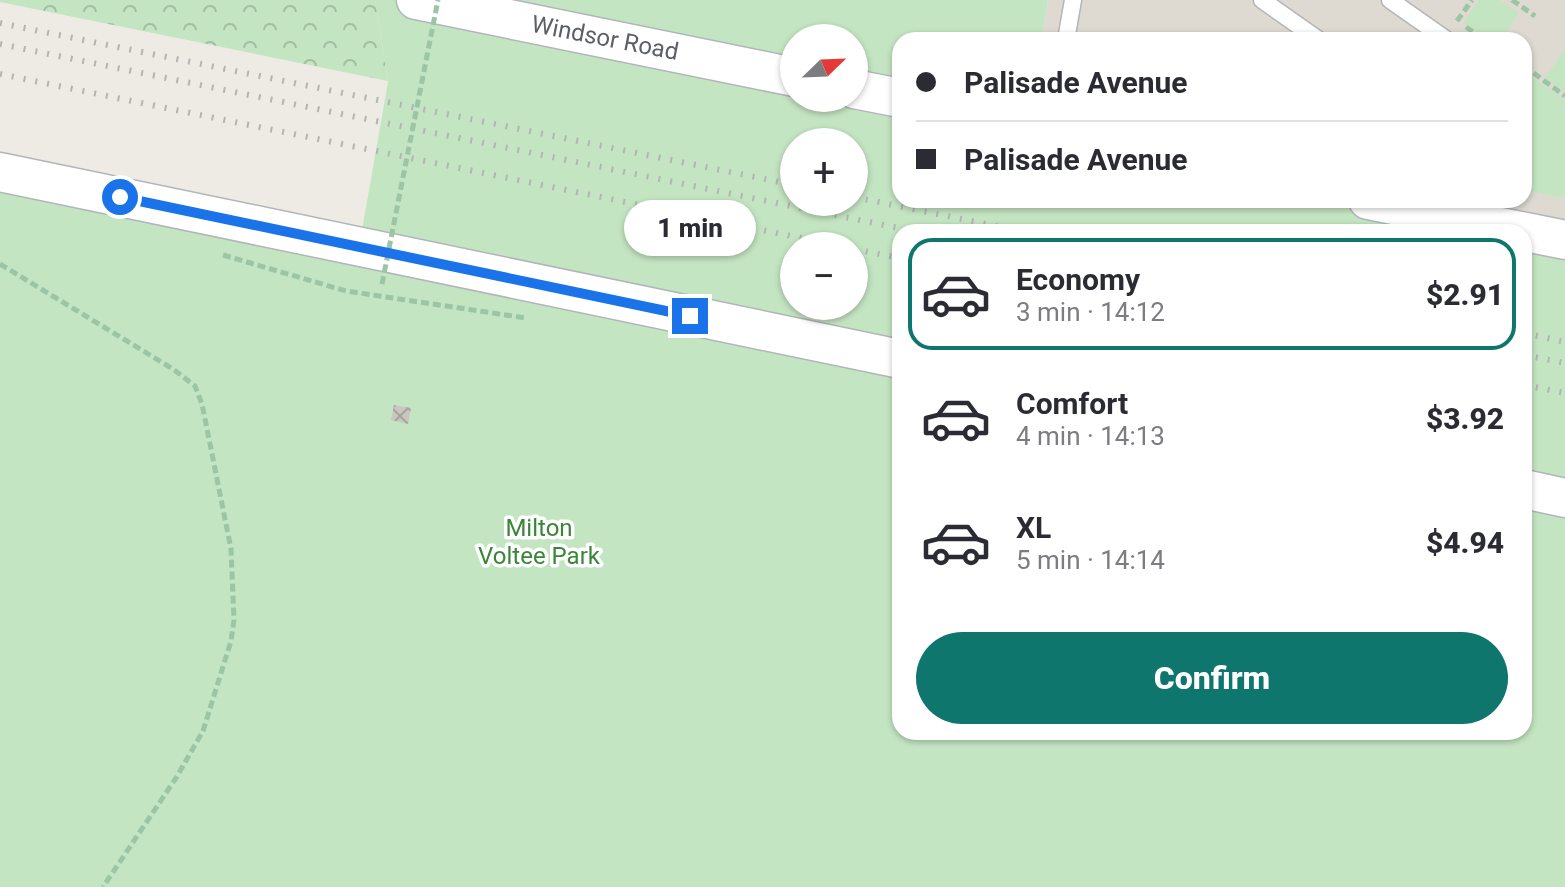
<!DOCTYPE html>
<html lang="en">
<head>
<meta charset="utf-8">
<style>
  body { margin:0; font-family:Roboto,sans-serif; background:#f2f2f3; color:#2b2b33; height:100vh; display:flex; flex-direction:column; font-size:30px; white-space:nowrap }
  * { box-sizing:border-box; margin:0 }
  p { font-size:26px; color:#7c7c81 }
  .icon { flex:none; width:44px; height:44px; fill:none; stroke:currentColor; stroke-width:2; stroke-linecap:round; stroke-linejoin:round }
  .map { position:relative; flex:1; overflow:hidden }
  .panel { position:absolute; left:892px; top:224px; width:640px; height:516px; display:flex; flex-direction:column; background:#fff; border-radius:24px; box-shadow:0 2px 6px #0004 }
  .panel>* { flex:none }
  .banner { position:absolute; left:892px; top:32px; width:640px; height:176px; border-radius:24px; box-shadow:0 2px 6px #0004; display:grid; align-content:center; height:176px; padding:0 24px; background:#fff }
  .needle { width:52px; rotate:67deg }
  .tools { position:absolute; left:780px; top:24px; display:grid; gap:16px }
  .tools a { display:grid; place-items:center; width:88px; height:88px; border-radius:50%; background:#fff; box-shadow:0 2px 6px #0004; font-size:40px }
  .end { position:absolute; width:36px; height:36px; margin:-18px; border:10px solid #1a73e8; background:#fff; box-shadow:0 0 0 4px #fff }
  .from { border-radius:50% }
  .bubble { position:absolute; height:56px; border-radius:28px; background:#fff; box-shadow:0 2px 6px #0004; font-size:26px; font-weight:800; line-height:56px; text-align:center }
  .banner b { display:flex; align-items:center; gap:28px; height:76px; font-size:30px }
  .banner b+b { border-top:2px solid #e1e1e2 }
  .banner i { width:20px; height:20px; background:#2b2b33 }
  ul { padding:14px 0 0; list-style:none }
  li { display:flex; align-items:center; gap:24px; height:112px; margin:0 16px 12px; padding:0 8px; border:4px solid transparent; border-radius:24px }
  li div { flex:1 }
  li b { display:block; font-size:30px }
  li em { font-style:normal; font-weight:800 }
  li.selected { border-color:#0f766e }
  li>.icon { width:72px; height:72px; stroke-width:1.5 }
  .button { display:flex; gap:16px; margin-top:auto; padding:16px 24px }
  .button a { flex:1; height:92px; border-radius:48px; background:#0f766e; color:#fff; font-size:32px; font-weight:800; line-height:92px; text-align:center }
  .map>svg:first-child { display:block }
  .education { fill:#dedad2 }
  .green { fill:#c4e5c2; fill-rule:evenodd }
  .forest { fill:url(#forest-crowns) }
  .building { fill:url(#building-cross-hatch) }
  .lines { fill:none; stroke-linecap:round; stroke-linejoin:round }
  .service-casing { stroke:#b2b5b9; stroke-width:19 }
  .tertiary-casing { stroke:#b2b5b9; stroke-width:41 }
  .path { stroke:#9bc5a4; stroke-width:5; stroke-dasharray:8 4; stroke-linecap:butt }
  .service { stroke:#fff; stroke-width:16 }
  .tertiary { stroke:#fff; stroke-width:38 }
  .rail { stroke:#b3b4b4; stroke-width:6; stroke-dasharray:2 10; stroke-linecap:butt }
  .path-bridge { stroke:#9bc5a4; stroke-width:5; stroke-dasharray:8 4; stroke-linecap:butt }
  .route { stroke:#1a73e8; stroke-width:10 }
  .labels { text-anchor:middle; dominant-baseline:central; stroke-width:7; stroke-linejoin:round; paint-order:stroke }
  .street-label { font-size:24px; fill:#5c6064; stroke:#fff }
  .park-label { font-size:24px; fill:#3a8639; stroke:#fff }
</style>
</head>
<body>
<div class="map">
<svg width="1565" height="887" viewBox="0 0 1565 887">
  <defs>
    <pattern id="forest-crowns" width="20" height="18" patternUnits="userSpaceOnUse" patternTransform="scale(2)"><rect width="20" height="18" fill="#c4e5c2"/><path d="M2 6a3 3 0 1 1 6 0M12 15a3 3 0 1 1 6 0" fill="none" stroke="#a2bda1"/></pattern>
    <pattern id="building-cross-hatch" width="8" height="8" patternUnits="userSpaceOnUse" patternTransform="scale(2)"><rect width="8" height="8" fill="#cac6c1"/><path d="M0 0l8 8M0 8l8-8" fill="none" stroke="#a7a4a0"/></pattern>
  </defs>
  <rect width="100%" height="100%" fill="#eeebe4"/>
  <polygon class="education" points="1048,0 1565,0 1565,240 1372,200 1524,200 1524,40 1042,40"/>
  <g class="green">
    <path d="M375 0H1048L1042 40H900V200H1368L1565 240V887H0V172L359 247 388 82ZM794 38H854V98H794ZM794 142H854V202H794ZM900 232H1524V732H900ZM794 246H854V306H794Z"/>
    <polygon points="1479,0 1500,0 1519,13 1501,40 1489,40 1463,23"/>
    <polygon points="1565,49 1565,92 1545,78"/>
    <polygon points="1524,71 1565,100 1565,198 1524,190"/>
  </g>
  <polygon class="forest" points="0,0 375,0 388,81 0,2"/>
  <polygon class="building" points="394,405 411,408 408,424 391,420"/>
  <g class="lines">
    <defs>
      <g id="service">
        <polyline points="1262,0 1319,40"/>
        <polyline points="1390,0 1447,40"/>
        <polyline points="1066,40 1073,0"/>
      </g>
      <g id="tertiary">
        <polyline points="416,0 794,77"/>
        <polyline points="854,89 900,98"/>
        <polyline points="0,172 900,359"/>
        <polyline points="1368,200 1565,240"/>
        <polyline points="1524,489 1565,498"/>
      </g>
    </defs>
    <use href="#service" class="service-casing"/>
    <use href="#tertiary" class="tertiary-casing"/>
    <g class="path">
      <polyline points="1512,0 1535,16"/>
      <polyline points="1457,21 1472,0"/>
      <polyline points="1466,27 1485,40"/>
      <polyline points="1524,66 1565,96"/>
      <polyline points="223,255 346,291 526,318"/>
      <polyline points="0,264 173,369 195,386 202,404 231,549 234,620 231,641 203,731 176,778 103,887"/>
    </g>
    <use href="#service" class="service"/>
    <use href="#tertiary" class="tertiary"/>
    <g class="rail">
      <polyline points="0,23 794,185"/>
      <polyline points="0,44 918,232"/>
      <polyline points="0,74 840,246"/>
      <polyline points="854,197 1025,232"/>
      <polyline points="854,249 900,258"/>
      <polyline points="1524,333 1565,342"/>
      <polyline points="1524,355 1565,363"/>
      <polyline points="1524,385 1565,393"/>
    </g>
    <polyline class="path-bridge" points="382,284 438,0"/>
  </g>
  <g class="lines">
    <polyline class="route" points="120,197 690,316"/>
  </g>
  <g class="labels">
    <g class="street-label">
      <text transform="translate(605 38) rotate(11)">Windsor Road</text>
    </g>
    <g class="park-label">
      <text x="539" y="528">Milton<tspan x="539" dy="28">Voltee Park</tspan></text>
    </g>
  </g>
</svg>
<div class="tools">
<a><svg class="needle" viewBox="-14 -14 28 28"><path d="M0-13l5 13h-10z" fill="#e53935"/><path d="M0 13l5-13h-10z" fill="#7c7c81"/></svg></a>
<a>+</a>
<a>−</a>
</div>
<i class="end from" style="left:120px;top:197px"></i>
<i class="end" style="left:690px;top:316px"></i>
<div class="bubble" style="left:624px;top:200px;width:132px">1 min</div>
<div class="banner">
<b><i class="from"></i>Palisade Avenue</b>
<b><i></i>Palisade Avenue</b>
</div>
<section class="panel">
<ul>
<li class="selected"><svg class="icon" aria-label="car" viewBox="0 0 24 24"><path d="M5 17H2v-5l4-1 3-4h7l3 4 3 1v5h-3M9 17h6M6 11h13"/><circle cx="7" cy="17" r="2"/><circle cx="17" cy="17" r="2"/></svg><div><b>Economy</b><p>3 min · 14:12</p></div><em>$2.91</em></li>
<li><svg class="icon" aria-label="car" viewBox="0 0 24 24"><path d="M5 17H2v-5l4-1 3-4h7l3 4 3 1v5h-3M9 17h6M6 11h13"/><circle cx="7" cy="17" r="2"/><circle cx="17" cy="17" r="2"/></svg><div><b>Comfort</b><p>4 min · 14:13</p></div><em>$3.92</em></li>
<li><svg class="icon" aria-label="car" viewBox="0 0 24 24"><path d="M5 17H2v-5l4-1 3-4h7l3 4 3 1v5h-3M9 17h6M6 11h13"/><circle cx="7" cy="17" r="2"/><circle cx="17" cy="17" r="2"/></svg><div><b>XL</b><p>5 min · 14:14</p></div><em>$4.94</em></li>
</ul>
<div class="button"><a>Confirm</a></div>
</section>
</div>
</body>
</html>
